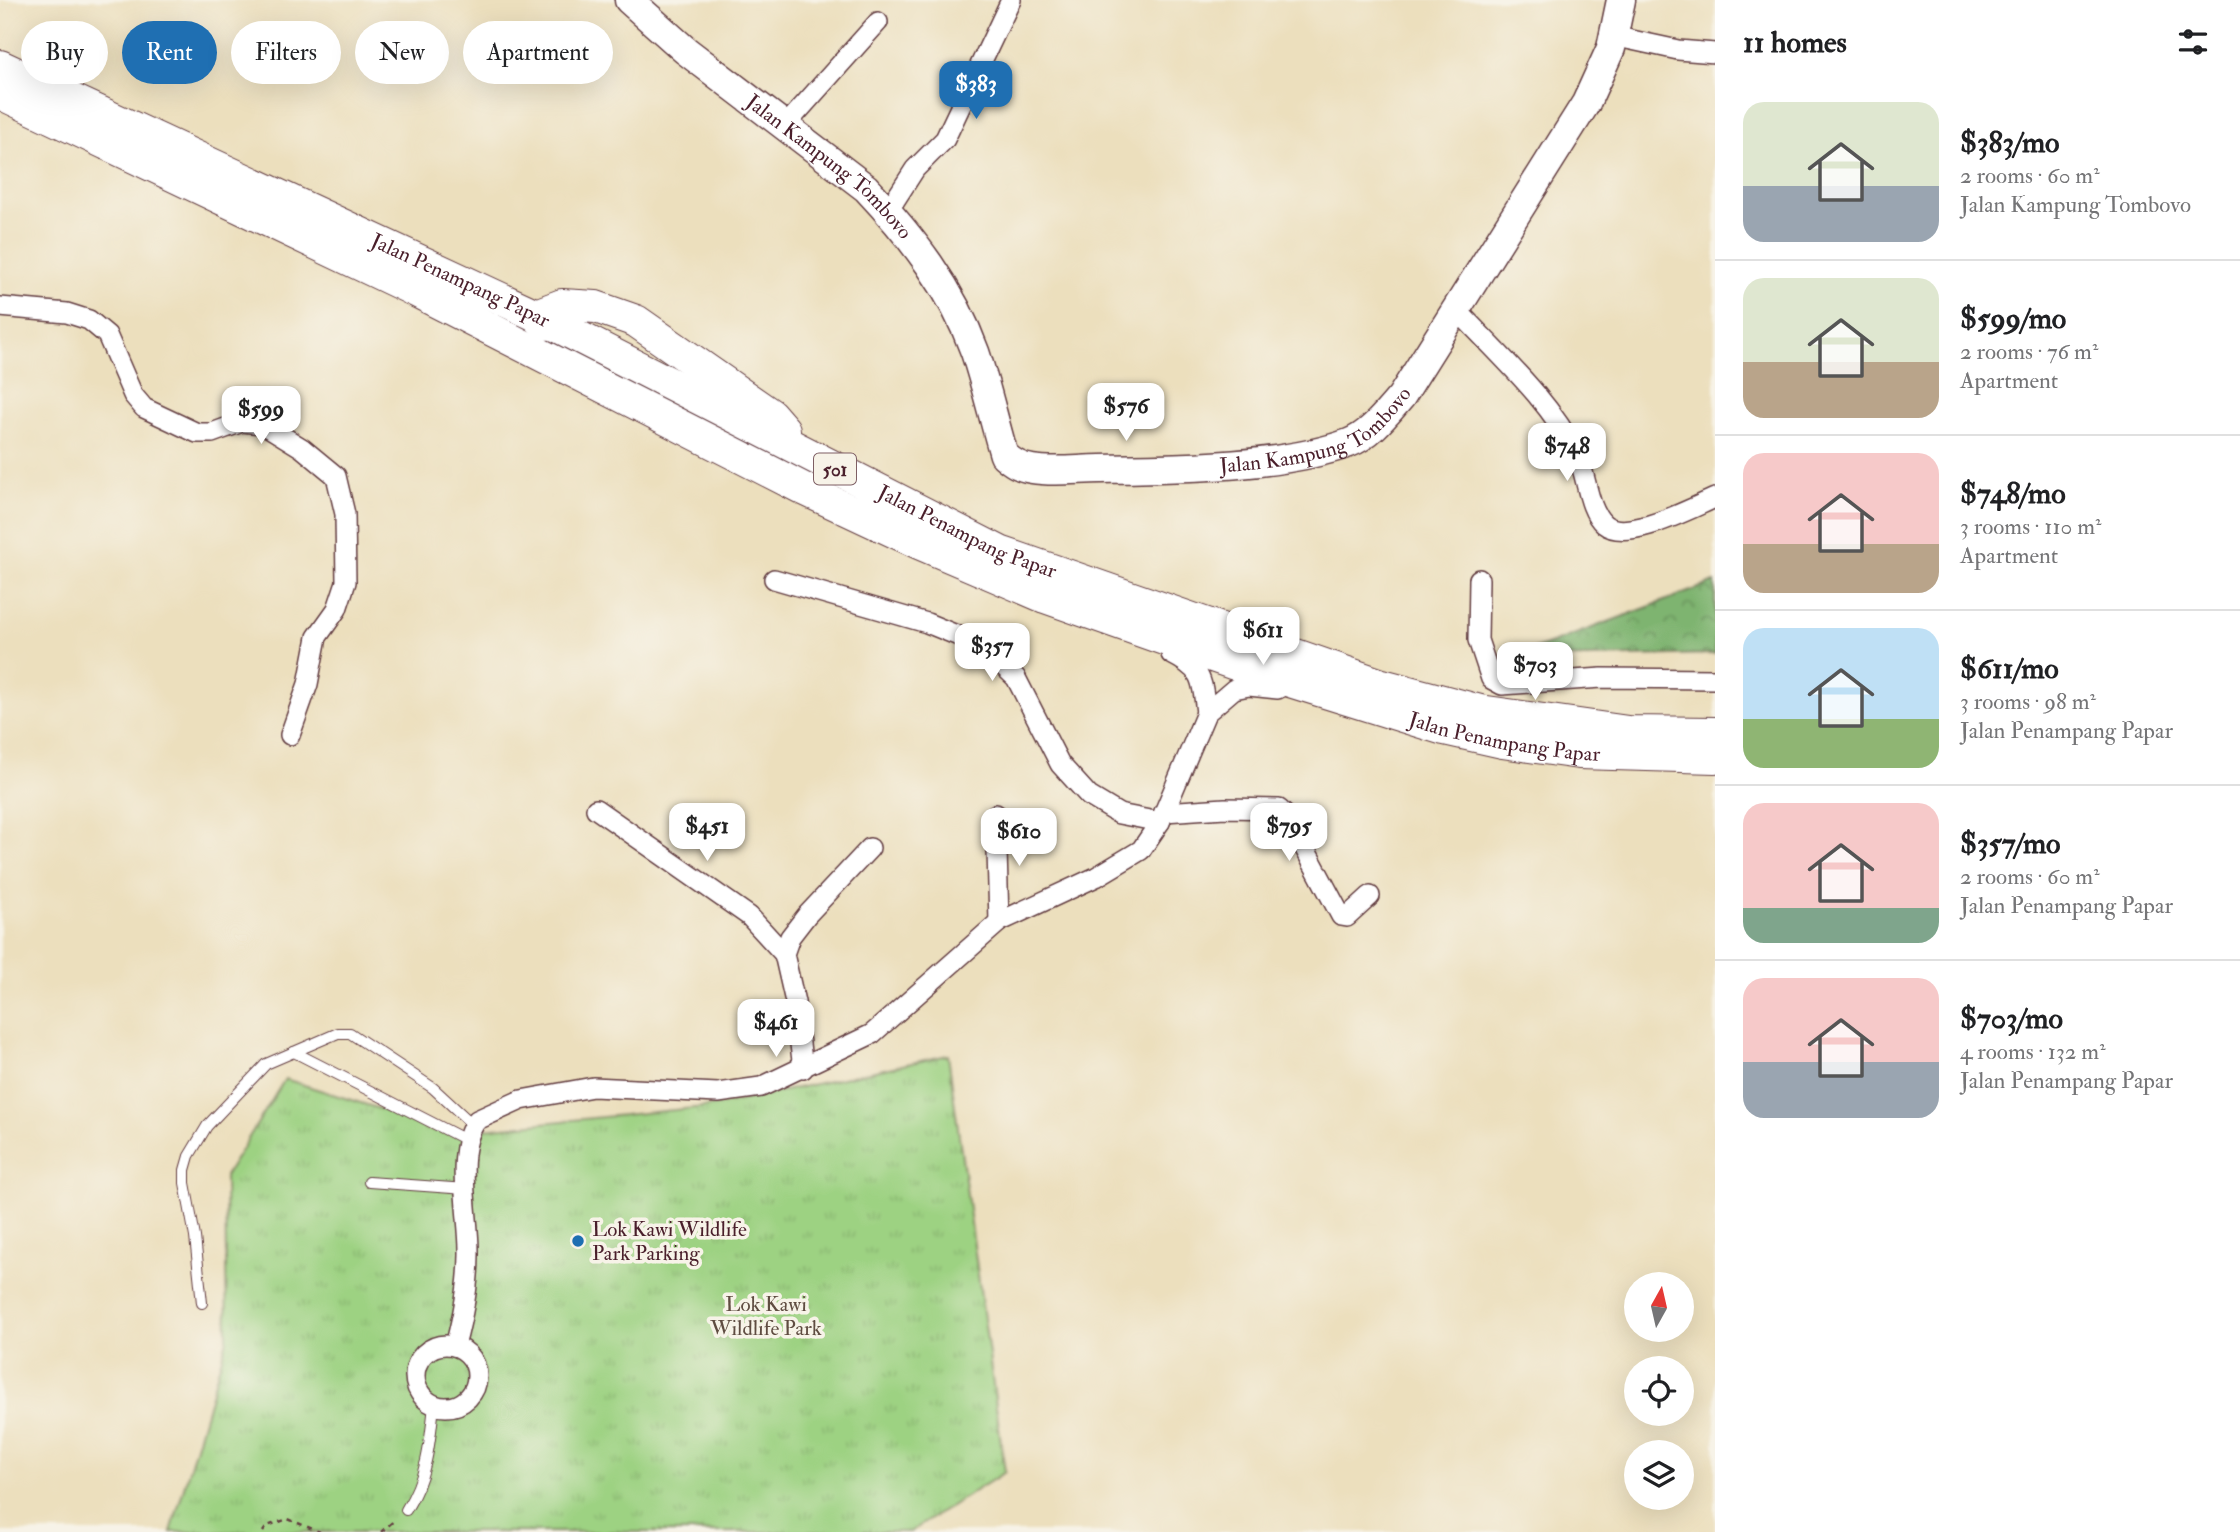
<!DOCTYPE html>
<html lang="en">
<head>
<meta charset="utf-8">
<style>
  body { margin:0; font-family:"IM FELL Double Pica",serif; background:#f6f6f6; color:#202124; height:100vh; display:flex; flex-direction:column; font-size:26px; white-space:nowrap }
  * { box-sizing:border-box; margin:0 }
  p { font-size:23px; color:#757577 }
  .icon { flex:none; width:38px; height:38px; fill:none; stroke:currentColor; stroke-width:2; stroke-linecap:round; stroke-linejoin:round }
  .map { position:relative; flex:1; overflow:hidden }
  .side { display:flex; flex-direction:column; background:#fff; width:525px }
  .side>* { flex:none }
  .banner { position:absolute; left:21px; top:21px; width:665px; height:63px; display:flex; gap:14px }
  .needle { width:46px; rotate:8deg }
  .controls { position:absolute; left:1624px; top:1272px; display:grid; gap:14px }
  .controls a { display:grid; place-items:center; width:70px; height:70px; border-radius:50%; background:#fff; box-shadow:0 7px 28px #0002; font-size:35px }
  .price { position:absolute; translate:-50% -60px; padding:0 16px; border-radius:14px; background:#fff; color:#222; font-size:23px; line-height:46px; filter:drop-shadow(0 2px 4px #0008) }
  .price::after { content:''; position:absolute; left:50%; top:42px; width:21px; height:16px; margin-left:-10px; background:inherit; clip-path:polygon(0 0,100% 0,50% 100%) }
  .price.current { background:#1f6fb2; color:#fff }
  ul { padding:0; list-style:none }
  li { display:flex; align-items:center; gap:21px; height:175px; padding:0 28px }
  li+li { border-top:2px solid #e0e0e0 }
  li span { display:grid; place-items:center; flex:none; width:196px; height:140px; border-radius:21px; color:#555 }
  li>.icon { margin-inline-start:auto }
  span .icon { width:84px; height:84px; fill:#fffc; stroke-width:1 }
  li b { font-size:30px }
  h2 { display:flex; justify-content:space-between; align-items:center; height:84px; padding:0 28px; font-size:30px }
  .chip { padding:0 24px; border-radius:32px; background:#fff; box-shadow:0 7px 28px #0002; font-size:24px; line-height:63px }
  .chip.current { background:#1f6fb2; color:#fff }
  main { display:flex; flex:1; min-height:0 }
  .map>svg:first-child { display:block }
</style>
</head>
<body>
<main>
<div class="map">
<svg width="1715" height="1532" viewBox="0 0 1715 1532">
  <defs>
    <pattern id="forest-crowns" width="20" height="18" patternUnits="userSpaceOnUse" patternTransform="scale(1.75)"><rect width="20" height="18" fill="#7eb470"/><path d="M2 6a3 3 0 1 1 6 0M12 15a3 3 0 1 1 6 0" fill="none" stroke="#69925c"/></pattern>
    <pattern id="park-tufts" width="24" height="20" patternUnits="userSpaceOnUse" patternTransform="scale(1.75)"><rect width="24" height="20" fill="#9dd282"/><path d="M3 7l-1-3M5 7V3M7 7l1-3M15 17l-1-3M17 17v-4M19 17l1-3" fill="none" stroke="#89b470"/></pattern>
  </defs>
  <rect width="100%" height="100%" fill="#f7f3e8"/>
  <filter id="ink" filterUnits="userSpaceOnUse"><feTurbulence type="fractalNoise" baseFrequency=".0143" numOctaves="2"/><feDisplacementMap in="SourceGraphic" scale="14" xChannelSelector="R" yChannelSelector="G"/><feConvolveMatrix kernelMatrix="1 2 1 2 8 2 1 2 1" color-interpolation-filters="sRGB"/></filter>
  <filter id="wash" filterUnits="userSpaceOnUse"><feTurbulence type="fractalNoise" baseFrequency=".00686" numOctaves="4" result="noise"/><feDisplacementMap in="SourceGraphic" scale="28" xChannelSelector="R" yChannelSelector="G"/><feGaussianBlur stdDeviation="1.57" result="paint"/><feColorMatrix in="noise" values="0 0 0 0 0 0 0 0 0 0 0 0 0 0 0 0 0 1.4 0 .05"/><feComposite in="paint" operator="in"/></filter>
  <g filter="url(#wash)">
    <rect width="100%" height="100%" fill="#ecdfbd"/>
    <polygon fill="url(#forest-crowns)" stroke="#646a4e" stroke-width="2" points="1715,582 1715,654 1509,659"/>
    <polygon fill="url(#park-tufts)" stroke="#747856" stroke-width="2" points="948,1055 1005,1472 910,1532 171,1532 227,1340 225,1176 285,1079 452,1132 715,1106"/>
  </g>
  <g filter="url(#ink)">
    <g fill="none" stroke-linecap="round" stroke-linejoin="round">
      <defs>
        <g id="lane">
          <polyline points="294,1052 468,1141"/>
          <polyline points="369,1182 466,1189"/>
          <polyline points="202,1303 195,1237 185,1183 185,1170 189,1156 207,1126 266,1064 338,1033 350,1033 433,1088 473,1125"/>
          <path d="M406,1510C427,1477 430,1443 434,1405"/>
        </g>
        <g id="street">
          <polyline points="1613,36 1678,50 1715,53"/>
          <polyline points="785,126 878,22"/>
          <polyline points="888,211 915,169 945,139 1011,0"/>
          <polyline points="0,307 67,313 89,320 107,335 133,395 144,408 197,433 212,433 242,422 263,424 302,448 336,476 345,514 346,582 337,609 317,637 308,684 290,735"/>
          <path d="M1458,311C1499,355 1550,400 1577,455C1587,474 1587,509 1604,524C1627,543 1691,508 1715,498"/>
          <polyline points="774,579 927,623 971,641 998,661 1016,678 1060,764 1089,796 1119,814 1160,822"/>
          <polyline points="1479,579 1478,640 1491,679 1502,685 1602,678 1715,679"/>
          <path d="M1171,654C1203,670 1202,679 1206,713"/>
          <polyline points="596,809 749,916 784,954"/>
          <polyline points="1164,812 1225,808 1279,809 1289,819 1341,916 1347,917 1370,896"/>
          <polyline points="996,814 999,922"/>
          <polyline points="803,1069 795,1002 784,954 790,937 807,915 870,848"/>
          <circle cx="446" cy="1376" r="31"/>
          <path d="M455,1346C463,1316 469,1285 469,1254C470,1216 453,1151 477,1120L521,1100L593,1087L718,1093L761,1087L872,1034L999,922L1096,877L1141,850L1160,822L1206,713L1234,689L1249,686L1278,689"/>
        </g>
        <g id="secondary">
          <path id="s1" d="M629,0L685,50L866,188C912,237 952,288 975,352C986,385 994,421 1004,455C1013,463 1020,467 1032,469C1054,473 1079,469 1101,469C1175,468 1280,468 1349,443C1370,435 1386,414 1401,397L1586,103L1611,48L1621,0"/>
        </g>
        <g id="primary">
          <path id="s2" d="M0,66L536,315L1000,552L1382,685L1480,711L1628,732L1715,733"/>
          <path id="s3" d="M0,93L416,291L804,489L919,543L1045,597L1232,663L1444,729L1502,742L1579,753L1715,757"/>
          <polyline points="545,324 536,315 562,305 596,307 636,321 771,415 784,430"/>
        </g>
      </defs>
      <use href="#lane" stroke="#623c41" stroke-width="12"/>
      <use href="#street" stroke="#623c41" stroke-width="22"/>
      <use href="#secondary" stroke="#623c41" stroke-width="31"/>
      <use href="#primary" stroke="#623c41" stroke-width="34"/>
      <g stroke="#623c41" stroke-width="2.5" stroke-dasharray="5 5" stroke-linecap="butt">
        <polyline points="263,1532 267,1526 288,1519 320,1532"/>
        <polyline points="381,1532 396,1519"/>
      </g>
      <use href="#lane" stroke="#fff" stroke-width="10"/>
      <use href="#street" stroke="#fff" stroke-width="19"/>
      <use href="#secondary" stroke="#fff" stroke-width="28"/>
      <use href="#primary" stroke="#fff" stroke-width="32"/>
    </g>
  </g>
  <circle fill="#1f6fb2" stroke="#f7f3e8" stroke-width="2.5" cx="578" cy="1241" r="7"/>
  <g text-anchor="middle" stroke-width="7" stroke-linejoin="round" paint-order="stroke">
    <rect fill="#f7f3e8" stroke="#7e5f64" stroke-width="2" x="814" y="453.5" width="42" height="31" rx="5"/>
    <g font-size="19" font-weight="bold" fill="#4a1f2b">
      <text x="835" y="476">501</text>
    </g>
    <g font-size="21" fill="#4a1f2b" stroke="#f7f3e8">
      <text dy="7" stroke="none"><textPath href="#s1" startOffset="261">Jalan Kampung Tombovo</textPath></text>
      <text dy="7" stroke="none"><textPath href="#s2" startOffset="508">Jalan Penampang Papar</textPath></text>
      <text dy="7" stroke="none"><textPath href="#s1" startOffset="933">Jalan Kampung Tombovo</textPath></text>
      <text dy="7" stroke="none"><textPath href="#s2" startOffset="1074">Jalan Penampang Papar</textPath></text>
      <text dy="7" stroke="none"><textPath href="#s3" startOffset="1642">Jalan Penampang Papar</textPath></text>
    </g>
    <g font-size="21" fill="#4a1f2b" stroke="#f7f3e8" text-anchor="start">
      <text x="592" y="1236">Lok Kawi Wildlife<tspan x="592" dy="24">Park Parking</tspan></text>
    </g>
    <g font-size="21" fill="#5f4c41" stroke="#f7f3e8">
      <text x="766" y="1311">Lok Kawi<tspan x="766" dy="24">Wildlife Park</tspan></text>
    </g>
  </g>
</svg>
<div class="controls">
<a><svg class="needle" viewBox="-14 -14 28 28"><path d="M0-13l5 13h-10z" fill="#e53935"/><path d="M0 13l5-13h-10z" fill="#757577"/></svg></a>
<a><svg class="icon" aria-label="locate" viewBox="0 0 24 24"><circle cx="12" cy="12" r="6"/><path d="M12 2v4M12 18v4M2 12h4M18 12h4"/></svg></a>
<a><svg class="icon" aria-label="layers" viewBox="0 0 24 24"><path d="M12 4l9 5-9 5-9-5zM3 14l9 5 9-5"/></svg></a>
</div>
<b class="price current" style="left:976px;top:121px">$383</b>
<b class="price" style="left:1126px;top:443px">$576</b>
<b class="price" style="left:261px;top:446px">$599</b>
<b class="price" style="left:1567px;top:483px">$748</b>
<b class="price" style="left:1263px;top:667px">$611</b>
<b class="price" style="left:992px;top:683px">$357</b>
<b class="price" style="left:1535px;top:702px">$703</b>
<b class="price" style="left:707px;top:863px">$451</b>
<b class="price" style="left:1289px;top:863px">$795</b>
<b class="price" style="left:1019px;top:868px">$610</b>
<b class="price" style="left:776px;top:1059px">$461</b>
<div class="banner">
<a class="chip">Buy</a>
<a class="chip current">Rent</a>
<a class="chip">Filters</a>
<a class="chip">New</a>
<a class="chip">Apartment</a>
</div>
</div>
<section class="side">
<h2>11 homes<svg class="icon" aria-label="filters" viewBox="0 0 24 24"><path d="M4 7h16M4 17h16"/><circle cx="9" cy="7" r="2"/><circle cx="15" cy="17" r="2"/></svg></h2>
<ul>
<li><span style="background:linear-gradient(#dfe7d0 60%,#9aa5b1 0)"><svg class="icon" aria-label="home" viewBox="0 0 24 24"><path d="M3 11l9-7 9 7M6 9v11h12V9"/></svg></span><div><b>$383/mo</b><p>2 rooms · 60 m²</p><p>Jalan Kampung Tombovo</p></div></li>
<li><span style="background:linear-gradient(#dfe7d0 60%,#b9a48a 0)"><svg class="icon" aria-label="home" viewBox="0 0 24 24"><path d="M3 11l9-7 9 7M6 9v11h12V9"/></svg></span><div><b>$599/mo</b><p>2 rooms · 76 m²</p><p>Apartment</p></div></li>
<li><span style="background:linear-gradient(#f6c9c9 65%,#b9a48a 0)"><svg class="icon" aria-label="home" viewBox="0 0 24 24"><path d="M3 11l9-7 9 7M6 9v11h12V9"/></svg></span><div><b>$748/mo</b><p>3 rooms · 110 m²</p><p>Apartment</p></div></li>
<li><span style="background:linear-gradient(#bfe0f5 65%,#8fb573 0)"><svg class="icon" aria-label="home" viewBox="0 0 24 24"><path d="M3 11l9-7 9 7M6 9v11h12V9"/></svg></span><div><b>$611/mo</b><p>3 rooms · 98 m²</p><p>Jalan Penampang Papar</p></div></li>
<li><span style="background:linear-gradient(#f6c9c9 75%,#7fa58c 0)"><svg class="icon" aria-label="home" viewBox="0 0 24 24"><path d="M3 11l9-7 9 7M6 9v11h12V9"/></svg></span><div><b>$357/mo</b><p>2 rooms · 60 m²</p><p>Jalan Penampang Papar</p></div></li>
<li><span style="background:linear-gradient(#f6c9c9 60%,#9aa5b1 0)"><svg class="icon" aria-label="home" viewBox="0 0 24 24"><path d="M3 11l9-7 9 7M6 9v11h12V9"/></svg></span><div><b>$703/mo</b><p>4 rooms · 132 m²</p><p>Jalan Penampang Papar</p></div></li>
</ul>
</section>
</main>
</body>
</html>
